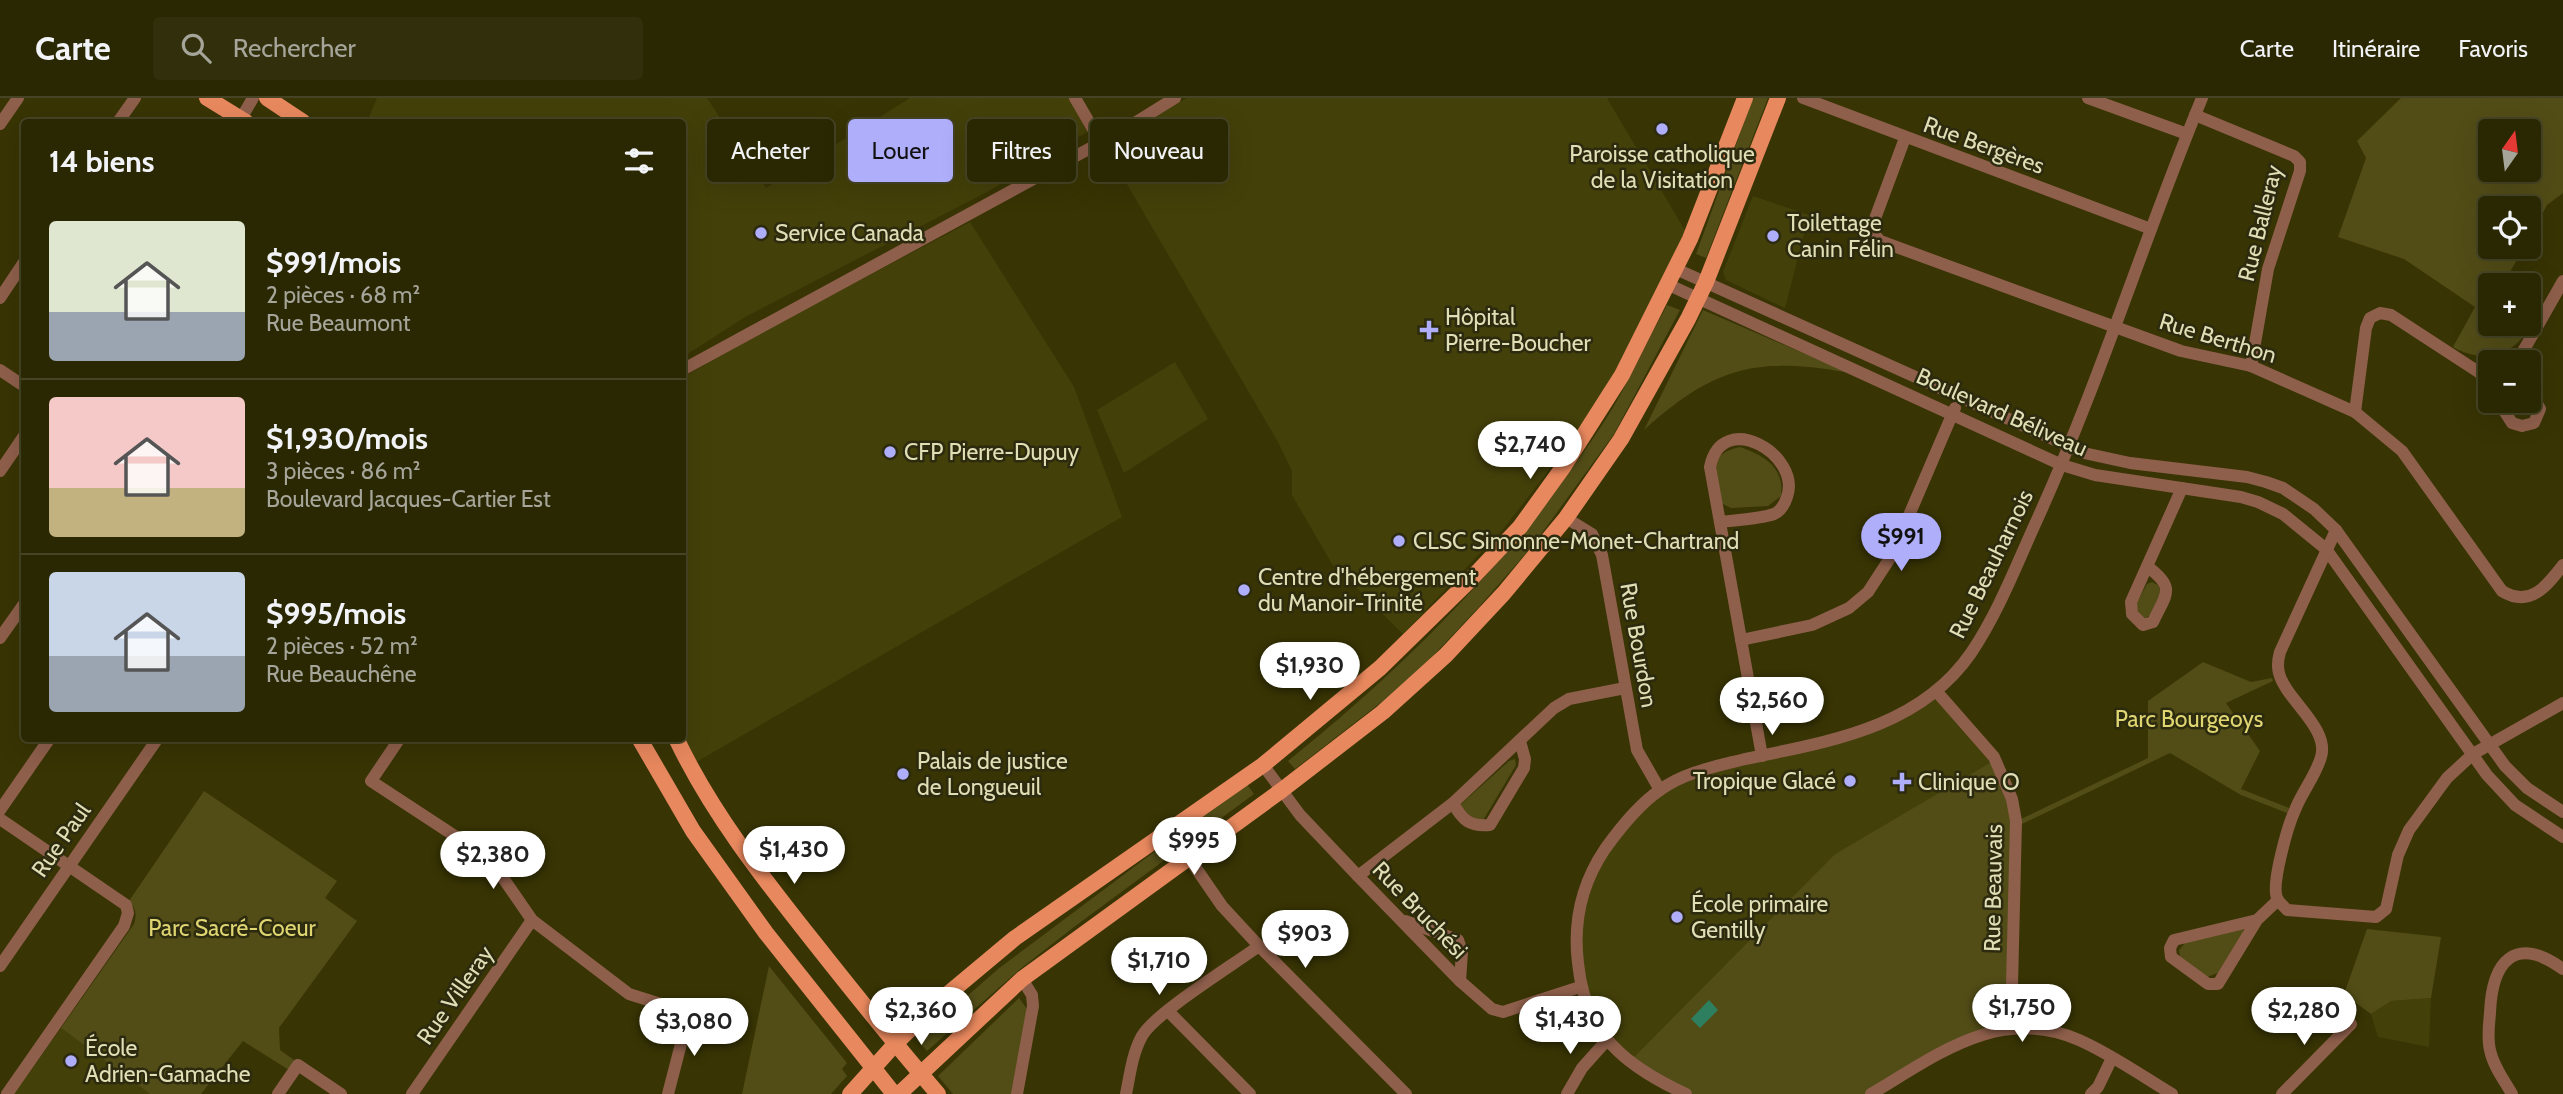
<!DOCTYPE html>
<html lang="fr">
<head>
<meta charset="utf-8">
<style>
  body { margin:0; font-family:Cabin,sans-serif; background:#322f0d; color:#f1f3f6; height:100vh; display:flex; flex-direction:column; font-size:26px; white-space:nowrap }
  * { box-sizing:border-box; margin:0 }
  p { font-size:23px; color:#a5a59a }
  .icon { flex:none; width:38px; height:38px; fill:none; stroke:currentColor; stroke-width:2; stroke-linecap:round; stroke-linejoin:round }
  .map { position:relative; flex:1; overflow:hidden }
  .side { position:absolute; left:21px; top:21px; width:665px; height:623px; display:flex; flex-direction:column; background:#2a2703; border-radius:7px; box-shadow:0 7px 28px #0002,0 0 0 2px #464425 }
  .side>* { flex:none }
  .guide { position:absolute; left:707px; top:21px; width:665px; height:63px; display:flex; gap:14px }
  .needle { width:46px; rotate:14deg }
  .tools { position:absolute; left:2478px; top:21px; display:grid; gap:14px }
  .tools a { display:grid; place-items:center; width:63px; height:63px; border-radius:7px; background:#2a2703; box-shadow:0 7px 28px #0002,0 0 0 2px #464425; font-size:35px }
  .price { position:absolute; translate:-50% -60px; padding:0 16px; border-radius:24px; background:#fff; color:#222; font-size:23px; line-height:46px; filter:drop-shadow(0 2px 4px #0008) }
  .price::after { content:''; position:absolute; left:50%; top:42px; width:21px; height:16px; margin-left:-10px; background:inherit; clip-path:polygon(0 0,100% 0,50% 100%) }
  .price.current { background:#afaefa; color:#111 }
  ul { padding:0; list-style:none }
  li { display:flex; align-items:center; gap:21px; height:175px; padding:0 28px }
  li+li { border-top:2px solid #464425 }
  li span { display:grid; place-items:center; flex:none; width:196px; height:140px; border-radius:7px; color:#555 }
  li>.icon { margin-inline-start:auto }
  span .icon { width:84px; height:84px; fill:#fffc; stroke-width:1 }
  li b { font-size:30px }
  h2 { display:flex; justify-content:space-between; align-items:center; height:84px; padding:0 28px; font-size:30px }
  .tag { padding:0 24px; border-radius:7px; background:#2a2703; box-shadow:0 7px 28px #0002,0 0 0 2px #464425; font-size:24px; line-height:63px }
  .tag.current { background:#afaefa; color:#111 }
  header { display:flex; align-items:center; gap:42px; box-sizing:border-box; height:98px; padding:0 35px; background:#2a2703; border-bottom:2px solid #464425 }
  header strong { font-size:33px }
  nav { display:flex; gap:38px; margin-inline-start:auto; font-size:24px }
  .search { width:490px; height:63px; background:#322f0d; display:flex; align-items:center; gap:18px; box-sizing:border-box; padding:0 24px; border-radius:7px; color:#a5a59a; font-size:26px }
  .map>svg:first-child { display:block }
</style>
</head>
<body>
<header>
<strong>Carte</strong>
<div class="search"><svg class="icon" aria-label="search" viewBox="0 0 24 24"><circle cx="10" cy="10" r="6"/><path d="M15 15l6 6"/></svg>Rechercher</div>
<nav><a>Carte</a><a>Itinéraire</a><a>Favoris</a></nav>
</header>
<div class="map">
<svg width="2563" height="996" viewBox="0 0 2563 996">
  <rect width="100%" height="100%" fill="#383404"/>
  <g fill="#44400a">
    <polygon points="377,0 707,0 766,90 910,0 1072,0 1092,31 987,94 745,219 683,259 682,24 367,24"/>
    <polygon points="1187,0 1607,0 1690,141 1622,277 1505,429 1403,536 1332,466 1292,397 1292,373 1278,344 1104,47"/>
    <polygon points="1753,98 1809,117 1785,210 1726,182 1723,174"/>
    <polygon points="970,124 1074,289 1122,419 696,664 682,634 682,280 749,241"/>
    <polygon points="1175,264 1208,321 1124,375 1097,312"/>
    <polygon points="1936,598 1993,663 1835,756 1630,963 1609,941 1583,889 1582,805 1594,772 1638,714 1668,692 1719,671 1816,650"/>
    <polygon points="2431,900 2429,949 2378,939 2371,916 2391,903"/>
    <polygon points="61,930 150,996 14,996"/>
  </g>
  <g fill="#524d17" fill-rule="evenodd">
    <polygon points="1753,0 1768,0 1706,160 1696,156"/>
    <path d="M2401,0H2563V95L2547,107L2529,141V110H2490V149H2524L2503,187H2490V226L2531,227C2515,258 2482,266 2453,249L2475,209L2404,161L2338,139L2366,60L2357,43ZM2490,33H2529V72H2490Z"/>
    <path d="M1667,207L1680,212L1614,336L1534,446L1479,509L1430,561L1384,602L1295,671L1288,663C1409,566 1519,454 1604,324C1628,287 1646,245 1667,207Z"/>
    <path d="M1703,212L1849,275C1757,258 1714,269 1644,332Z"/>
    <path d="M1740,349C1763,357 1785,369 1781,398L1768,408L1731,410L1721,405C1715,379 1705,356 1740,349Z"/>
    <polygon points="2152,484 2158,487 2161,494 2151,517 2145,520 2141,520 2135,508 2147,486"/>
    <polygon points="2203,564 2251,584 2272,580 2273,583 2226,605 2260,653 2241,691 2289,710 2287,715 2241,697 2170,655 2022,726 2021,721 2148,660 2148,603"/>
    <polygon points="1515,661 1516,667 1482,724 1467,720 1459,708 1509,663"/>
    <polygon points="1993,663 2013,721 2009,927 1869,996 1693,996 1630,963 1835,756"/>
    <polygon points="1246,685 1254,696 1074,829 1019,872 927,953 917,942 998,871"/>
    <path d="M204,693L337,783L325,800L357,823L279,930L280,952L294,962L289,972L243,943L201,996H150L61,930L134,826C137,816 136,811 129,803Z"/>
    <polygon points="2242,830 2244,834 2218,875 2207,879 2180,859 2179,852 2185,845"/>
    <polygon points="2367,831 2441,839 2431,900 2391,903 2371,916 2344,896"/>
    <polygon points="769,868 847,965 842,971 847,978 831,996 742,996"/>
    <polygon points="1019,900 1027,911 1012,996 953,996 938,978"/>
  </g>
  <polygon fill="#2e7f5f" points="1709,902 1718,912 1700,930 1691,921"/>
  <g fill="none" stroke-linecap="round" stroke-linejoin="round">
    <g stroke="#8e5f4b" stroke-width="12">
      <polyline points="1075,0 1100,43"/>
      <polyline points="1803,0 2151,131"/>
      <polyline points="2088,0 2187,36"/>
      <polyline points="2195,17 2294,58 2300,64 2300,73 2268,171 2251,268"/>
      <polyline points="118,24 135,0"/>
      <polyline points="239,24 253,0"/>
      <polyline points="0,26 18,0"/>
      <path d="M1905,40L1873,126L1874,136L1880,143L2181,253L2251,268L2355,314L2402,353L2502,493C2530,510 2546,489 2563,467"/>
      <polyline points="1676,171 2084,355 2130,365 2247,379 2266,384 2283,390 2314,411 2336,432 2505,668 2527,690 2563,714"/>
      <polyline points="1669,187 2062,367 2095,377 2241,399 2258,404 2283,416 2326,451 2487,677 2515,707 2563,739"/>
      <polyline points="0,200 24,164"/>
      <polyline points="2517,264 2563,183"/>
      <polyline points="0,272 24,288"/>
      <polyline points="682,272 1120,34 1175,0"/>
      <polyline points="2480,275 2490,291"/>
      <polyline points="2498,303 2512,325 2522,328 2534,325 2540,311 2529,291"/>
      <polyline points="2355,314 2366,230 2370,220 2380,215 2391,217 2480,275 2490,275"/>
      <polyline points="0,373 24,338"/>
      <polyline points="1566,420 1592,436 1602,457 1637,652 1660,692"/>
      <path d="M1720,424C1735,422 1760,421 1774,416C1781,413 1785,405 1787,399C1802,357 1722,310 1710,369L1762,658"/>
      <path d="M2336,432L2280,554C2278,561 2277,568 2279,575C2285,601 2330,630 2321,659C2316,677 2302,694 2295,712C2288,727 2271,786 2277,800C2279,805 2284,808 2287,812L2376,819L2386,811L2398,757L2409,732L2447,680L2473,656L2563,605"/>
      <path d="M2147,468C2176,491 2167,494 2153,524L2143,527L2132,516L2131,504L2182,390"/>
      <polyline points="0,540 24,506"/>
      <polyline points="1741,542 1812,527 1849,510 1868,494 1892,457 1955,310"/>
      <polyline points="1937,594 1994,659 2012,701 2016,723 2011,929"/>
      <polyline points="400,640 371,683 490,761 532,822 629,896 689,915 668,996"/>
      <polyline points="1263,667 1300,717 1358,778 1460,883 1492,911 1503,914 1580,889"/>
      <path d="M1453,705C1462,722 1470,729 1490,727L1524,670L1525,661L1520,643"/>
      <polyline points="0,712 50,640"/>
      <polyline points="0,721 126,807 128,815 124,828 7,996"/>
      <polyline points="1189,760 1222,808 1259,848 1406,996"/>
      <polyline points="1358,778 1453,705 1554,610 1569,601 1625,590"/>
      <polyline points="2257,822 2174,842 2170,850 2171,859 2208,886 2218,886 2257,822 2277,803"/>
      <polyline points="1405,823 1458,842 1462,854 1460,883"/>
      <polyline points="0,868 158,640"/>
      <polyline points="1168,913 1250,996"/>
      <polyline points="278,996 298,967 341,996"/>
      <polyline points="412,996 532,822"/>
      <polyline points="1017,996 1033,908 1032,897 1022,881"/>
      <path d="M1126,996C1130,977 1132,956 1142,938C1155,915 1233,867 1259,848"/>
      <polyline points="1567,996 1582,970 1607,942"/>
      <path d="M1686,996C1625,968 1585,936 1578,865C1573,824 1582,785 1605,751C1620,730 1638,707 1660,692C1683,675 1713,669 1741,662C1824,644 1918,632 1971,555C1998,515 2016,468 2036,424C2099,286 2144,140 2202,0"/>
      <path d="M1871,996C1937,957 1999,907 2079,942C2111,956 2142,978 2172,996"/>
      <polyline points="2091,996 2098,989 2112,960"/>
      <polyline points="2282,996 2351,926"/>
      <path d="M2512,996C2504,982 2493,968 2490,952C2487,940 2489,927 2490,915C2492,864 2514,836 2563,871"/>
    </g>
    <g stroke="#e8885e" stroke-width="16">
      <polyline points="207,0 246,24"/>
      <polyline points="267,0 303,24"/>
      <polyline points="639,640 693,733 766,835 894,996"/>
      <path d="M676,640C711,714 763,780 813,843C854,895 895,946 938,996"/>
      <polyline points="850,996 895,946 936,906 1015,840 1263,667 1380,570 1470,482 1520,429 1564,368 1622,277 1690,141 1745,0"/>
      <polyline points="899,996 1022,881 1282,692 1383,614 1446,557 1504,495 1566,420 1621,341 1688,221 1706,184 1778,0"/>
    </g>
  </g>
  <g fill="#afaefa" stroke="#2c2a0f" stroke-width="2.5">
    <circle cx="1662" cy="31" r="7"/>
    <circle cx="761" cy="135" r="7"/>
    <circle cx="1773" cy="138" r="7"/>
    <path d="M1425.5 221.5h7v7h7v7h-7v7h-7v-7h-7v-7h7z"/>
    <circle cx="890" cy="354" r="7"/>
    <circle cx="1399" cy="443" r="7"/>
    <circle cx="1244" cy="492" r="7"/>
    <circle cx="903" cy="676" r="7"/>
    <circle cx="1850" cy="683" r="7"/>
    <path d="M1898.5 673.5h7v7h7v7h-7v7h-7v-7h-7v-7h7z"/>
    <circle cx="1677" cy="819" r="7"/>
    <circle cx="71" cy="963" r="7"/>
  </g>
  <g text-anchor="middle" stroke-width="5" stroke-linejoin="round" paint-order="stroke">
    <g font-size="23" fill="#e0deb5" stroke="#2c2a0f">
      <text transform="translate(1984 47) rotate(20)" y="8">Rue Bergères</text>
      <text transform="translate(2260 125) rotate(-76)" y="8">Rue Balleray</text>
      <text transform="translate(2218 240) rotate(17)" y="8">Rue Berthon</text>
      <text transform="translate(2002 314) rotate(24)" y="8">Boulevard Béliveau</text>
      <text transform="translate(1991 466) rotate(-64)" y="8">Rue Beauharnois</text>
      <text transform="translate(1639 547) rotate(80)" y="8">Rue Bourdon</text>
      <text transform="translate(61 742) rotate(-55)" y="8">Rue Paul</text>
      <text transform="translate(1993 790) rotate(-89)" y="8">Rue Beauvais</text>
      <text transform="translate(1420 812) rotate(46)" y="8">Rue Bruchési</text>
      <text transform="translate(455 897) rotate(-55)" y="8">Rue Villeray</text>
    </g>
    <g font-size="23" fill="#e0deb5" stroke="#2c2a0f" text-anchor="start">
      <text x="1662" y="64" text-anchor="middle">Paroisse catholique<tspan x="1662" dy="26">de la Visitation</tspan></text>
      <text x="1787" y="133">Toilettage<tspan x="1787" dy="26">Canin Félin</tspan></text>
      <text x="775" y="143">Service Canada</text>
      <text x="1445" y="227">Hôpital<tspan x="1445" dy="26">Pierre-Boucher</tspan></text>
      <text x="904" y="362">CFP Pierre-Dupuy</text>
      <text x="1413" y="451">CLSC Simonne-Monet-Chartrand</text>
      <text x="1258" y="487">Centre d'hébergement<tspan x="1258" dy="26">du Manoir-Trinité</tspan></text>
      <text x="917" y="671">Palais de justice<tspan x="917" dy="26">de Longueuil</tspan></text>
      <text x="1836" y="691" text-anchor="end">Tropique Glacé</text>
      <text x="1918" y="692">Clinique O</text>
      <text x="1691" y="814">École primaire<tspan x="1691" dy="26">Gentilly</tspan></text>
      <text x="85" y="958">École<tspan x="85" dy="26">Adrien-Gamache</tspan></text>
    </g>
    <g font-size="23" fill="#dfd671" stroke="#2c2a0f">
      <text x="2189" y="629">Parc Bourgeoys</text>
      <text x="232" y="838">Parc Sacré-Coeur</text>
    </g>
  </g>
</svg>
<div class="tools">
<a><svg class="needle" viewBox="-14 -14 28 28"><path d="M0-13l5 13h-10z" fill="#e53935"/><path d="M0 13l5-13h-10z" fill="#a5a59a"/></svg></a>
<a><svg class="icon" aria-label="locate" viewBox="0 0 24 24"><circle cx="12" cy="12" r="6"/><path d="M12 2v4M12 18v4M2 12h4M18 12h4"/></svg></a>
<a>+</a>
<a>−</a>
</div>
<b class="price" style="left:1530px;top:383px">$2,740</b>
<b class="price current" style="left:1901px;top:475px">$991</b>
<b class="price" style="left:1310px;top:604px">$1,930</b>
<b class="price" style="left:1772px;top:639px">$2,560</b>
<b class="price" style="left:1194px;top:779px">$995</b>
<b class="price" style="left:794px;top:788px">$1,430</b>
<b class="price" style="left:493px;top:793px">$2,380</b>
<b class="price" style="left:1305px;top:872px">$903</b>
<b class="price" style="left:1159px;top:899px">$1,710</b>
<b class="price" style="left:2022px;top:946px">$1,750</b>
<b class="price" style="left:921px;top:949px">$2,360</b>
<b class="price" style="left:2304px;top:949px">$2,280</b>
<b class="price" style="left:1570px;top:958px">$1,430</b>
<b class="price" style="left:694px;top:960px">$3,080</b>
<div class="guide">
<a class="tag">Acheter</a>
<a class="tag current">Louer</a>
<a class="tag">Filtres</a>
<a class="tag">Nouveau</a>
</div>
<section class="side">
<h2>14 biens<svg class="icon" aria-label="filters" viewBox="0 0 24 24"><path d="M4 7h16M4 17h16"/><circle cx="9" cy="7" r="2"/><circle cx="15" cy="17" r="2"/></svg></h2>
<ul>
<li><span style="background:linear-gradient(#dfe7d0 65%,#9aa5b1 0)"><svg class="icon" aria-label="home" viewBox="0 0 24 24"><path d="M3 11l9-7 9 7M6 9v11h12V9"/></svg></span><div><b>$991/mois</b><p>2 pièces · 68 m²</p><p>Rue Beaumont</p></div></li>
<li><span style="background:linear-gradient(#f6c9c9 65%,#c2b280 0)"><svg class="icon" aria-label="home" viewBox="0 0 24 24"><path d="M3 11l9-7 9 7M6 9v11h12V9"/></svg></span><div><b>$1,930/mois</b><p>3 pièces · 86 m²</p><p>Boulevard Jacques-Cartier Est</p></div></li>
<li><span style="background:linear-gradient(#c9d6e8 60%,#9aa5b1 0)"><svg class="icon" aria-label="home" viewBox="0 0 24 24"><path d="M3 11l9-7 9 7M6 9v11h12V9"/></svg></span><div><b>$995/mois</b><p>2 pièces · 52 m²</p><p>Rue Beauchêne</p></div></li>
</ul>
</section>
</div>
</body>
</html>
